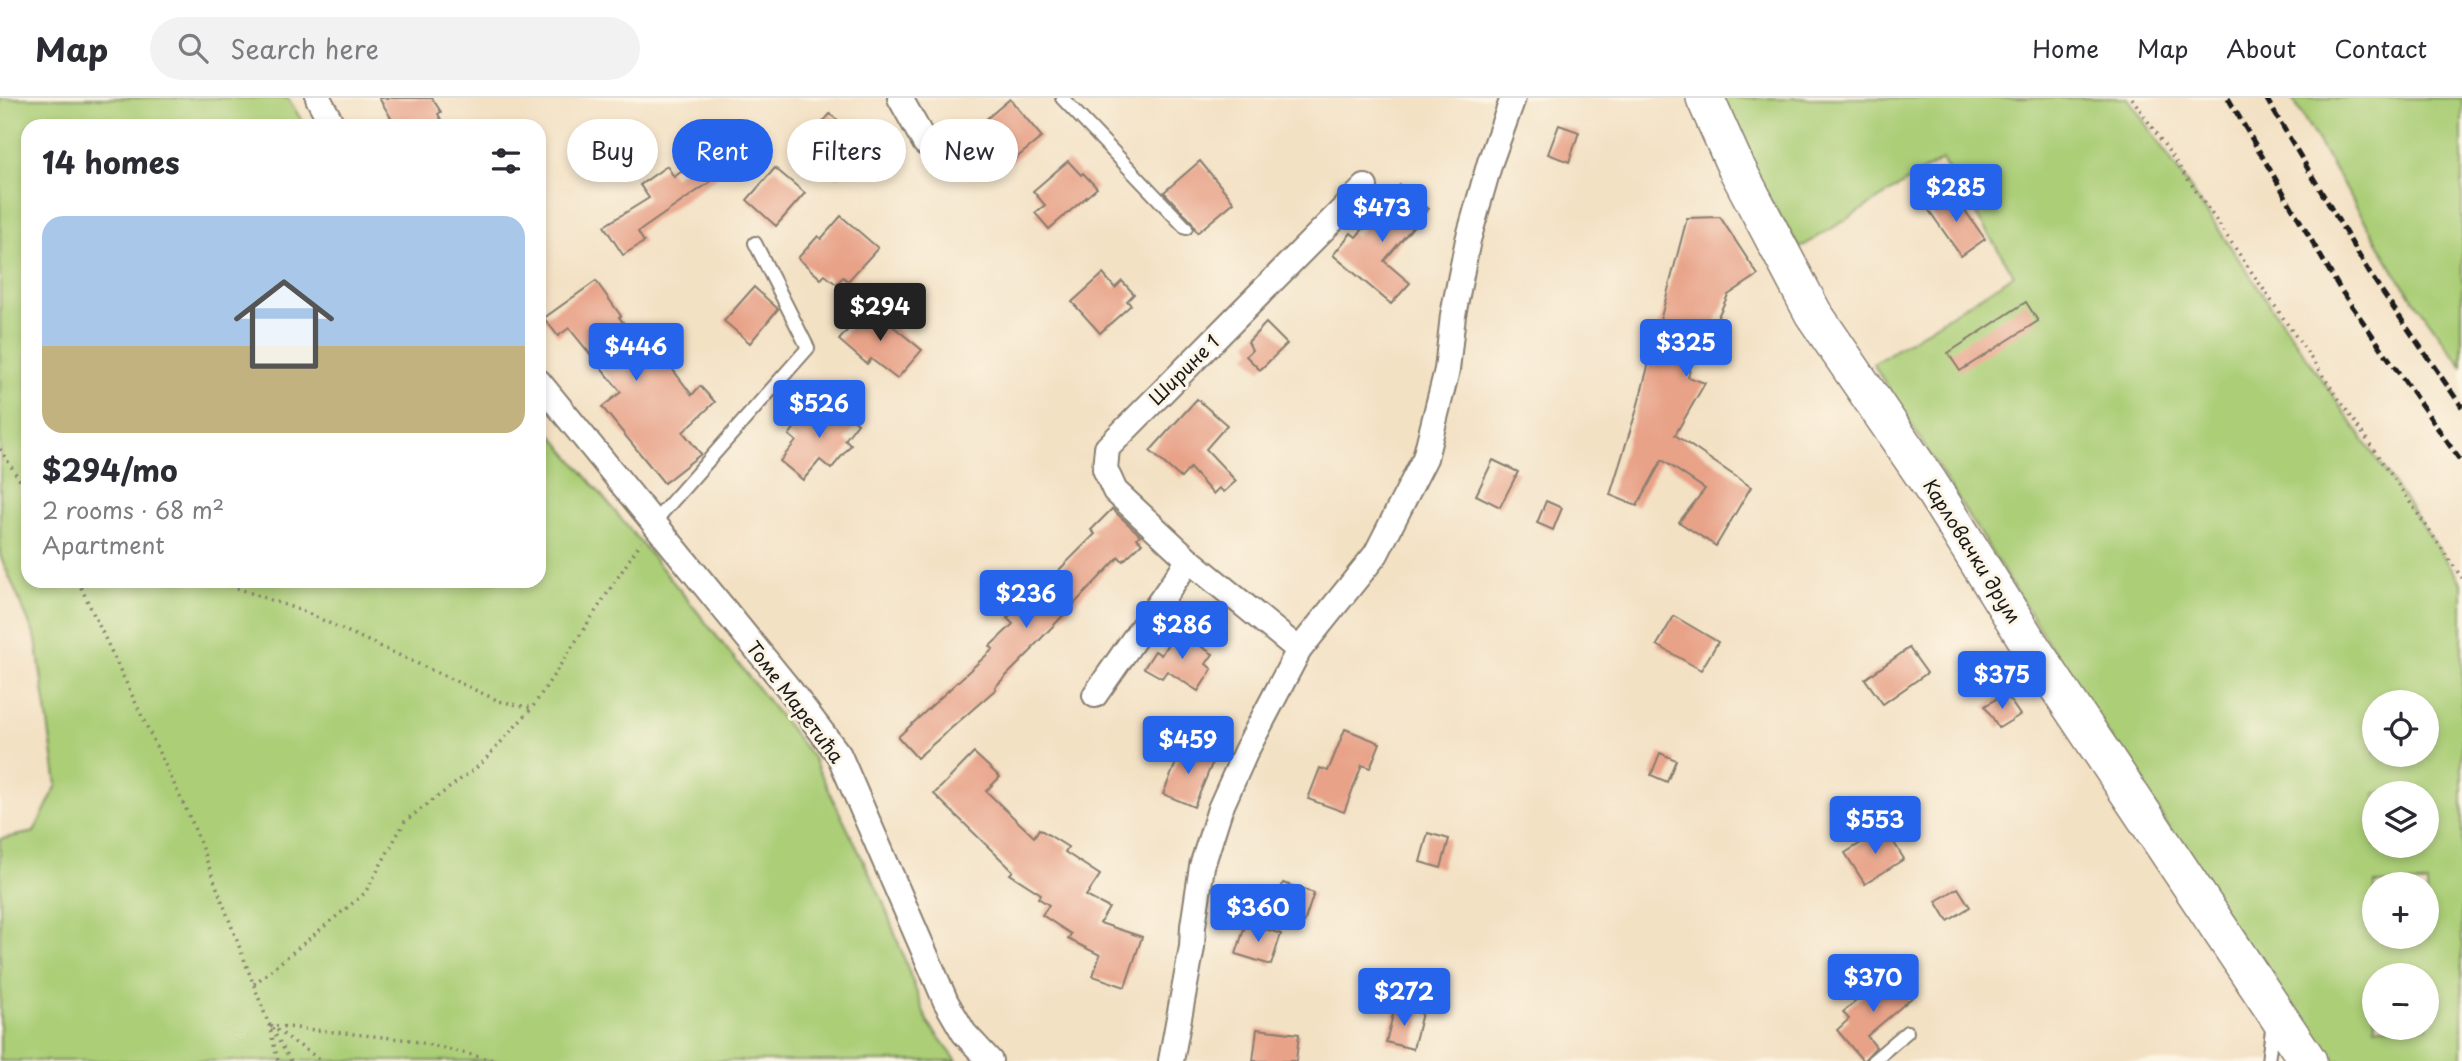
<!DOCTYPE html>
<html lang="en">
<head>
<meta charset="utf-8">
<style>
  body { margin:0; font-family:"Playpen Sans",sans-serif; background:#f2f2f3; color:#2b2b33; height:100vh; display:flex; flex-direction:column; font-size:26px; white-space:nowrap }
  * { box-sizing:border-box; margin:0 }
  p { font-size:23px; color:#7c7c81 }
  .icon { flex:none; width:38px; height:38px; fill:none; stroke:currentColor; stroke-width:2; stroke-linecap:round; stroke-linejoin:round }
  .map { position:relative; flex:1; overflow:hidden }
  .details { position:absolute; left:21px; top:21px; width:525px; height:469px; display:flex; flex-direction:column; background:#fff; border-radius:21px; box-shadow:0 4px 10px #0003 }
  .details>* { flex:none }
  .banner { position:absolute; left:567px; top:21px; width:665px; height:63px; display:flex; gap:14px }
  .tools { position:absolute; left:2362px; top:592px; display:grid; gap:14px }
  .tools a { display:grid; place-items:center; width:77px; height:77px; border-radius:50%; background:#fff; box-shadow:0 4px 10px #0003; font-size:35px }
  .price { position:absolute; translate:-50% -60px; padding:0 16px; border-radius:7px; background:#2563eb; color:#fff; font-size:23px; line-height:46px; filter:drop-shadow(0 2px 4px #0008) }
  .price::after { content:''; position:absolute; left:50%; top:42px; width:21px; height:16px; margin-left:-10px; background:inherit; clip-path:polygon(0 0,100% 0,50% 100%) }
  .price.active { background:#222; color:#fff }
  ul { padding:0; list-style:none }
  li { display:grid; align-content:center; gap:14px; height:371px; padding:0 21px }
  li span { display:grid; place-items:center; height:217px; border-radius:21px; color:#555 }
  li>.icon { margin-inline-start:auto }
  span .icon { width:126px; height:126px; fill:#fffc; stroke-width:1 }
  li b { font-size:30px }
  h2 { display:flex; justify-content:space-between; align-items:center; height:84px; padding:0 21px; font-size:30px }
  .tag { padding:0 24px; border-radius:32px; background:#fff; box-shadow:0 4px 10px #0003; font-size:24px; line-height:63px }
  .tag.active { background:#2563eb; color:#fff }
  header { display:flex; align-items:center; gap:42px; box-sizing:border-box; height:98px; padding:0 35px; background:#fff; border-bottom:2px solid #e1e1e2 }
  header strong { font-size:33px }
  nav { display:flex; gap:38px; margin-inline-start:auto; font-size:24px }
  .search { width:490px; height:63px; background:#f2f2f3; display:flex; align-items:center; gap:18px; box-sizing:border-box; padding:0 24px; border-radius:38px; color:#7c7c81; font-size:26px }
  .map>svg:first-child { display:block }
</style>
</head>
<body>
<header>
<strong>Map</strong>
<div class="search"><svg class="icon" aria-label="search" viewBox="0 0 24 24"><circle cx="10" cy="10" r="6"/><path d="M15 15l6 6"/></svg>Search here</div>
<nav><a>Home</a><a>Map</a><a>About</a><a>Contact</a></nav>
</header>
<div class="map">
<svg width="2462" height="963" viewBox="0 0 2462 963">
  <rect width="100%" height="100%" fill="#fcf5e5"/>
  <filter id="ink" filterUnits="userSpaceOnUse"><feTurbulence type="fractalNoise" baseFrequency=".0143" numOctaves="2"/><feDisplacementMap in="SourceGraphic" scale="14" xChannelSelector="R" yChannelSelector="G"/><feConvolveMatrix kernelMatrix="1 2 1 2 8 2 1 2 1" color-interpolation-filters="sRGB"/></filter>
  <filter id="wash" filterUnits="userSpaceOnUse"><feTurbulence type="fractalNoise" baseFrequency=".00686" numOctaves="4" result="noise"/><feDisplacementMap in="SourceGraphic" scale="28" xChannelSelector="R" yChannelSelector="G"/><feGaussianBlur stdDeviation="1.57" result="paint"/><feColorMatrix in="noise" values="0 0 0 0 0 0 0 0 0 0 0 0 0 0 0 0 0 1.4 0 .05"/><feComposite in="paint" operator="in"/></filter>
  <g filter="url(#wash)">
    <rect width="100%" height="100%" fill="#f3e1c4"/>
    <g fill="#abce77" stroke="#64754a" stroke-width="2" fill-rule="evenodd">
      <polygon points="0,0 288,0 305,28 28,28 28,483 539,483 539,321 692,507 813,660 882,801 928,925 957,963 0,963 0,741 34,734 57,687 36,541 0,457"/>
      <path d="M1719,0H2128L2462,485V963H2321L2044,538L1873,266L2014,177L1942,62L1800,150L1767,98ZM2375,604H2427V656H2375ZM2375,695H2427V747H2375ZM2375,786H2427V838H2375ZM2375,877H2427V929H2375Z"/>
      <polygon points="2292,0 2462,0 2462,268 2401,184"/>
    </g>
    <g id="blocks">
      <g fill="#e8a288">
        <polygon points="379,0 432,0 441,14 438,16 445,28 396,28"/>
        <polygon points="1010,1 1042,39 1004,70 976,37 988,28 984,23"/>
        <polygon points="830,16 867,48 838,80 802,48"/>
        <polygon points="1559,27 1579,34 1569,64 1548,56"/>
        <polygon points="704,57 720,77 638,134 644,144 623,157 604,128 649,100 640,87 667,68 674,79"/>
        <polygon points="1068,63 1081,77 1083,75 1097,90 1049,131 1035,115 1045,107 1033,93"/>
        <polygon points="1200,63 1234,104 1197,135 1192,124 1164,94"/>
        <polygon points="775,70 805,95 776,128 747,102"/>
        <polygon points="1400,87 1428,111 1384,163 1410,185 1391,206 1333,157 1351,135 1356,139"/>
        <polygon points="1952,94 1985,141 1961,158 1928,111"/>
        <polygon points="841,118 878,150 848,183 843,179 836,186 825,177 821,181 798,160 818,138 821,141"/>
        <polygon points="1720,119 1758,177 1728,197 1704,249 1696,246 1688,279 1705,285 1675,337 1751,389 1716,448 1679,424 1705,391 1662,362 1637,408 1610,397 1636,314 1687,120"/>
        <polygon points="1103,176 1115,190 1122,183 1134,196 1127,203 1131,207 1100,235 1072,204"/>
        <polygon points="596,183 621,218 619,219 656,266 664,260 692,297 700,288 715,304 683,334 701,356 664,385 602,309 621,294 569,230 558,238 544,220"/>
        <polygon points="754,189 778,211 750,245 724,223"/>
        <polygon points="2026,204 2038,223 1960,273 1948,255"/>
        <polygon points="868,208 922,252 897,281 871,261 867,266 839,242"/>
        <polygon points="1266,225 1287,246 1260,272 1246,258 1252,252 1248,244"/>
        <polygon points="829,301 858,325 845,342 851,347 831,371 820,362 803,382 780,363 796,343 789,337 808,313 815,319"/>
        <polygon points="1197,301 1227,327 1206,351 1236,383 1224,394 1219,390 1213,396 1190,370 1181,380 1150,353"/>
        <polygon points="1493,362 1518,374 1500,409 1476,397"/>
        <polygon points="1546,403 1562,410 1553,432 1537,425"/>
        <polygon points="1112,411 1140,437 1137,440 1142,445 1123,463 1119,459 1032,550 1033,551 995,589 996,591 917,660 898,639 993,551 990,548 1013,526 1007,520 1028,498 1030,500 1056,475 1095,436 1091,432"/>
        <polygon points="1674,518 1718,544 1701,572 1657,547"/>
        <polygon points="1176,533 1213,556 1206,566 1212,571 1198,593 1167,573 1162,580 1144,570 1155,553 1161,557"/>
        <polygon points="1909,550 1927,575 1883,606 1865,581"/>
        <polygon points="2005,595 2020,617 1999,630 1985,608"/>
        <polygon points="1345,631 1380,645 1370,670 1362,667 1344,714 1308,701 1320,670 1328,673"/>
        <polygon points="1183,648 1214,661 1194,709 1163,696"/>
        <polygon points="974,655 1000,679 986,693 1034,739 1039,731 1068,749 1065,754 1100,777 1086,798 1109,810 1100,825 1142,839 1125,889 1093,878 1100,857 1068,841 1071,836 1042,817 1049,807 1038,800 1041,796 1010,776 1013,773 934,696"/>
        <polygon points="1660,655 1676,662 1667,684 1651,677"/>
        <polygon points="1885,730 1904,761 1865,786 1845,755"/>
        <polygon points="1428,735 1449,741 1441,770 1420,764"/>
        <polygon points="1283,785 1314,795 1304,825 1273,814"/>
        <polygon points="1958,790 1970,809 1948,823 1936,803"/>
        <polygon points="1246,825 1281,836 1271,867 1236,856"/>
        <polygon points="1895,876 1914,898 1867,938 1876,949 1863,963 1837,932 1849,921 1843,914 1876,886 1880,890"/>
        <polygon points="1395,909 1422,915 1413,951 1386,944"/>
        <polygon points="1257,931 1299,936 1296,963 1253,963"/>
      </g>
    </g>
  </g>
  <g filter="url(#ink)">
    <use href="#blocks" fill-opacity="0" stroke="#887e70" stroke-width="2"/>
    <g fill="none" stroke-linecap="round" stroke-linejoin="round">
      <defs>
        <g id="service">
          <polyline points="1062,0 1186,130"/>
          <polyline points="654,424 808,250 755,145"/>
          <polyline points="1873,963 1907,934"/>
          <polyline points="2268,963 2273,924"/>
        </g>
        <g id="minor">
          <polyline points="318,0 333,28"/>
          <polyline points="900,0 925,45"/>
          <polyline points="539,284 790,592 839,657 946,904 964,935 990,963"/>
          <polyline points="1189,462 1115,393 1105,371 1107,350 1365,89"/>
          <polyline points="1095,597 1189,462 1299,552"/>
          <polyline points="1171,963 1192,849 1193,828 1202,768 1220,711 1246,653 1299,552 1376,456 1425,360 1447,272 1453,217 1468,142 1490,64 1513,0"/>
        </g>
        <polyline id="secondary" points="1705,0 1735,67 1813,215 1929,385 2030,547 2308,963"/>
      </defs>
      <use href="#service" stroke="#887e70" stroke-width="16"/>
      <use href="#minor" stroke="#887e70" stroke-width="28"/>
      <use href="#secondary" stroke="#887e70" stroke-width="40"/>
      <g stroke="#887e70" stroke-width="3.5" stroke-dasharray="2 5" stroke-linecap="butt">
        <polyline points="2132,0 2462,480"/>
        <polyline points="0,351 28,395"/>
        <polyline points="78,483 192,724 269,927 278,963"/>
        <polyline points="217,483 305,514 499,603 532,610"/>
        <polyline points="254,886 365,795 405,723 481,666 532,610 641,444"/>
        <polyline points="269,927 410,942 497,963"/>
        <polyline points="271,928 322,963"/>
        <polyline points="272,931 291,963"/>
      </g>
      <use href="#service" stroke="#fff" stroke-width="12"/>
      <use href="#minor" stroke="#fff" stroke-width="24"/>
      <use href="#secondary" stroke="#fff" stroke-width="37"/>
      <g stroke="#1c1c1c" stroke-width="5" stroke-dasharray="10 5" stroke-linecap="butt">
        <polyline points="2228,0 2340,191 2462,365"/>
        <polyline points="2266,0 2370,176 2462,309"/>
      </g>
    </g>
  </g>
  <g text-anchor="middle" stroke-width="6" stroke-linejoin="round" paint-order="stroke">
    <g font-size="19" fill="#1c1c1c" stroke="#fcf5e5">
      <text transform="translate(1184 272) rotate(-45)" y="7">Ширине 1</text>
      <text transform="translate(1972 453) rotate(58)" y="7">Карловачки друм</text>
      <text transform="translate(795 604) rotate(53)" y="7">Томе Маретића</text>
    </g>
  </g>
</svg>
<div class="tools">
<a><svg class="icon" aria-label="locate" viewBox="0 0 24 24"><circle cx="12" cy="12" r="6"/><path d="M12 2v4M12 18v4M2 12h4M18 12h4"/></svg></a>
<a><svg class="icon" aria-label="layers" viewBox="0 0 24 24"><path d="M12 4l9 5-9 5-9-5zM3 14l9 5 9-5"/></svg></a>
<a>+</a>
<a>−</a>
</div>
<b class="price" style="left:1956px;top:126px">$285</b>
<b class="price" style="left:1382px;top:146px">$473</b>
<b class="price active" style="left:880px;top:245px">$294</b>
<b class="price" style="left:1686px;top:281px">$325</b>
<b class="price" style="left:636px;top:285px">$446</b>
<b class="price" style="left:819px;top:342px">$526</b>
<b class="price" style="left:1026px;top:532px">$236</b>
<b class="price" style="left:1182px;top:563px">$286</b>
<b class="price" style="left:2002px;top:613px">$375</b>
<b class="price" style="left:1188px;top:678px">$459</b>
<b class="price" style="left:1875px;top:758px">$553</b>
<b class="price" style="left:1258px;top:846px">$360</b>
<b class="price" style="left:1873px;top:916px">$370</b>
<b class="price" style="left:1404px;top:930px">$272</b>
<div class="banner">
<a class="tag">Buy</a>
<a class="tag active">Rent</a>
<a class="tag">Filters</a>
<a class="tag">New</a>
</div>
<section class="details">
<h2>14 homes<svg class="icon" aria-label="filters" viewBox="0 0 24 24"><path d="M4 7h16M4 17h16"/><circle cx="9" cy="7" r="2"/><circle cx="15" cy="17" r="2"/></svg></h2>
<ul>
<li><span style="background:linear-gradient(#a9c7e8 60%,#c2b280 0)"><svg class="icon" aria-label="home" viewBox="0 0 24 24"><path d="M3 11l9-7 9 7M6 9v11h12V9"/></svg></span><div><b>$294/mo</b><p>2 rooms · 68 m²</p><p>Apartment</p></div></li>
</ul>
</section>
</div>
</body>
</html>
